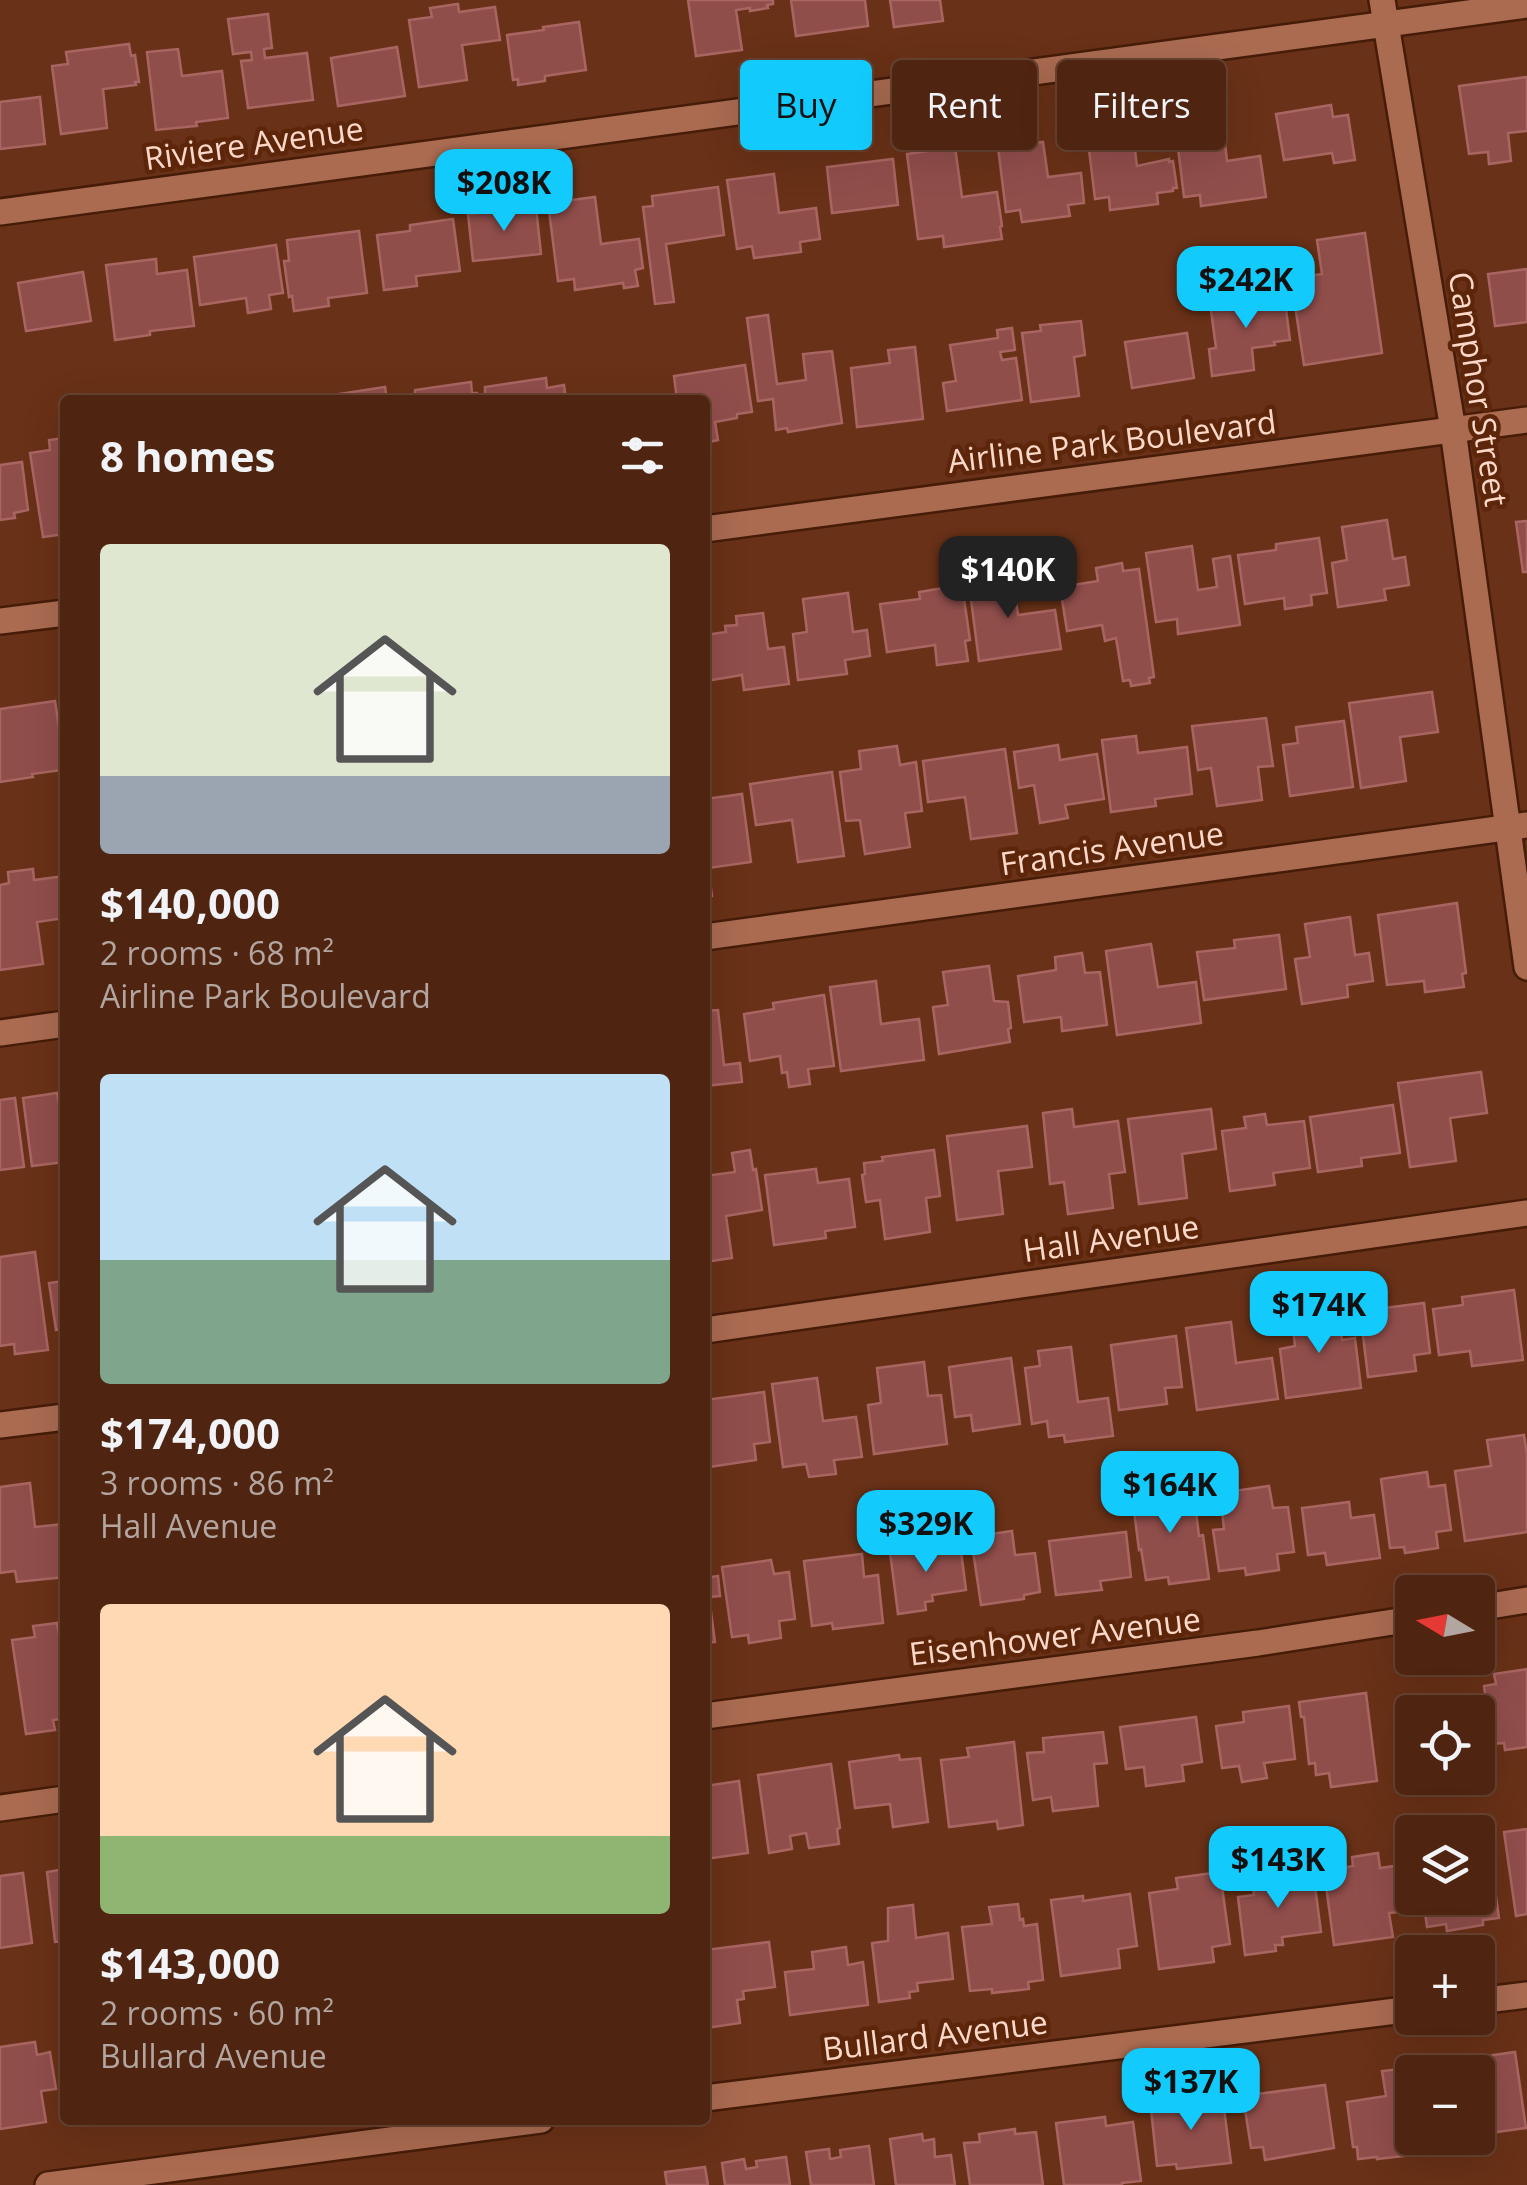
<!DOCTYPE html>
<html lang="en">
<head>
<meta charset="utf-8">
<style>
  body { margin:0; font-family:"Open Sans",sans-serif; background:#59311f; color:#f1f3f6; height:100vh; display:flex; flex-direction:column; font-size:38px; white-space:nowrap }
  * { box-sizing:border-box; margin:0 }
  p { font-size:32px; color:#b3a59f }
  .icon { flex:none; width:55px; height:55px; fill:none; stroke:currentColor; stroke-width:2; stroke-linecap:round; stroke-linejoin:round }
  .map { position:relative; flex:1; overflow:hidden }
  .drawer { position:absolute; left:60px; top:395px; width:650px; height:1730px; display:flex; flex-direction:column; background:#4f2511; border-radius:10px; box-shadow:0 10px 40px #0002,0 0 0 2px #664231 }
  .drawer>* { flex:none }
  .hud { position:absolute; left:740px; top:60px; width:635px; height:90px; display:flex; gap:20px }
  .needle { width:65px; rotate:280deg }
  .controls { position:absolute; left:1395px; top:1575px; display:grid; gap:20px }
  .controls a { display:grid; place-items:center; width:100px; height:100px; border-radius:10px; background:#4f2511; box-shadow:0 10px 40px #0002,0 0 0 2px #664231; font-size:50px }
  .price { position:absolute; translate:-50% -85px; padding:0 22px; border-radius:20px; background:#12cafb; color:#111; font-size:32px; line-height:65px; filter:drop-shadow(0 2px 5px #0008) }
  .price::after { content:''; position:absolute; left:50%; top:60px; width:30px; height:22px; margin-left:-15px; background:inherit; clip-path:polygon(0 0,100% 0,50% 100%) }
  .price.active { background:#222; color:#fff }
  ul { padding:0; list-style:none }
  li { display:grid; align-content:center; gap:20px; height:530px; padding:0 40px }
  li span { display:grid; place-items:center; height:310px; border-radius:10px; color:#555 }
  li>.icon { margin-inline-start:auto }
  span .icon { width:180px; height:180px; fill:#fffc; stroke-width:1 }
  li b { font-size:42px }
  h2 { display:flex; justify-content:space-between; align-items:center; height:120px; padding:0 40px; font-size:42px }
  .pill { padding:0 35px; border-radius:10px; background:#4f2511; box-shadow:0 10px 40px #0002,0 0 0 2px #664231; font-size:35px; line-height:90px }
  .pill.active { background:#12cafb; color:#111 }
  .map>svg:first-child { display:block }
</style>
</head>
<body>
<div class="map">
<svg width="1527" height="2185" viewBox="0 0 1527 2185">
  <rect width="100%" height="100%" fill="#693117"/>
  <g fill="#904e4b" stroke="#a96561" stroke-width="2.5">
    <polygon points="688,0 773,0 773,4 767,5 768,8 750,11 750,8 736,10 742,50 696,56"/>
    <polygon points="791,0 865,0 868,26 796,36"/>
    <polygon points="890,0 940,0 943,21 894,27"/>
    <polygon points="458,4 459,12 495,7 500,40 462,45 467,80 419,87 409,20 432,17 430,8"/>
    <polygon points="268,14 272,48 264,49 265,58 307,53 313,100 248,108 241,61 252,60 251,52 233,54 228,19"/>
    <polygon points="579,22 586,70 545,76 545,81 518,85 518,79 513,80 507,35 544,30 543,27"/>
    <polygon points="129,44 131,56 135,55 139,82 135,82 136,85 103,89 107,128 61,134 52,66 68,64 66,52"/>
    <polygon points="397,47 405,96 338,106 331,58"/>
    <polygon points="178,49 182,76 222,71 228,118 196,122 197,126 156,130 147,52"/>
    <polygon points="1527,77 1527,131 1508,133 1511,161 1489,164 1488,152 1469,154 1459,86"/>
    <polygon points="40,97 45,144 0,149 0,102"/>
    <polygon points="1331,105 1333,117 1348,115 1355,160 1334,163 1332,153 1284,160 1276,114"/>
    <polygon points="1222,117 1227,161 1260,156 1266,197 1201,206 1200,195 1184,197 1175,123"/>
    <polygon points="1132,126 1137,166 1169,159 1169,162 1173,161 1177,188 1173,188 1173,191 1157,193 1158,204 1110,210 1109,197 1095,199 1087,133"/>
    <polygon points="1043,142 1048,177 1081,173 1084,203 1068,205 1070,216 1022,222 1020,210 1006,212 998,147"/>
    <polygon points="955,147 962,197 997,192 1002,226 1000,227 1002,239 944,247 943,236 918,239 907,154"/>
    <polygon points="893,159 898,205 832,213 827,167"/>
    <polygon points="774,174 779,213 816,208 820,239 800,242 801,252 754,258 752,246 737,249 727,180"/>
    <polygon points="718,187 724,235 666,244 674,302 655,304 643,207 653,206 652,196"/>
    <polygon points="595,197 601,244 639,239 643,268 635,270 638,286 624,288 623,283 575,290 574,279 558,281 548,203"/>
    <polygon points="536,207 541,254 473,261 468,214"/>
    <polygon points="453,219 460,271 416,276 417,286 384,290 377,235 410,231 410,225"/>
    <polygon points="359,231 367,293 328,298 329,306 294,311 292,296 289,297 284,261 289,261 287,240"/>
    <polygon points="1365,233 1382,353 1304,365 1291,279 1322,274 1317,240"/>
    <polygon points="276,245 283,293 269,295 271,309 248,313 246,298 200,305 194,257"/>
    <polygon points="156,259 157,274 187,270 194,326 150,331 150,335 115,340 106,265"/>
    <polygon points="1527,269 1527,322 1495,326 1488,274"/>
    <polygon points="83,272 91,321 26,331 18,283"/>
    <polygon points="1284,294 1290,340 1274,342 1275,345 1252,348 1254,370 1212,376 1209,349 1216,348 1210,303"/>
    <polygon points="768,315 777,384 806,380 803,354 832,351 842,423 788,432 787,428 776,430 773,399 758,401 747,318"/>
    <polygon points="1081,321 1085,355 1074,357 1079,396 1031,402 1022,333 1041,331 1040,325"/>
    <polygon points="1012,328 1015,350 1000,352 1002,360 1016,358 1022,400 947,411 943,383 956,381 950,345 998,338 997,330"/>
    <polygon points="1187,333 1194,378 1132,388 1125,342"/>
    <polygon points="915,347 923,419 857,427 851,368 890,363 888,350"/>
    <polygon points="745,365 752,412 737,414 737,418 715,422 718,440 705,443 705,400 677,400 674,376"/>
    <polygon points="546,378 547,388 564,385 566,400 485,400 485,387"/>
    <polygon points="471,382 472,393 477,393 478,400 415,400 415,390"/>
    <polygon points="385,387 387,400 340,400 339,394"/>
    <polygon points="65,438 65,534 43,537 30,453 50,450 49,440"/>
    <polygon points="22,462 28,510 14,513 15,518 0,520 0,465"/>
    <polygon points="1387,520 1393,559 1405,557 1409,585 1384,589 1386,600 1338,607 1332,563 1347,560 1342,527"/>
    <polygon points="1527,521 1527,572 1523,572 1516,522"/>
    <polygon points="1319,538 1327,593 1311,595 1312,605 1285,609 1284,598 1245,604 1238,555 1276,550 1276,544"/>
    <polygon points="1192,546 1198,590 1217,587 1213,559 1230,556 1240,625 1178,634 1177,619 1156,622 1146,553"/>
    <polygon points="1122,563 1123,571 1139,569 1154,677 1149,678 1150,683 1131,686 1130,680 1123,681 1116,638 1105,641 1102,625 1067,631 1060,587 1098,581 1096,568"/>
    <polygon points="1012,571 1018,615 1055,610 1061,649 979,661 968,577"/>
    <polygon points="962,585 970,640 965,641 968,661 937,665 935,645 887,652 880,604 920,599 919,592"/>
    <polygon points="848,593 853,632 867,630 870,656 845,660 847,674 798,680 793,634 807,632 803,599"/>
    <polygon points="763,613 768,649 784,647 789,684 744,690 742,675 706,681 705,635 726,632 725,626 737,625 736,616"/>
    <polygon points="1432,692 1438,732 1400,737 1406,781 1361,788 1349,703"/>
    <polygon points="55,701 63,754 60,755 62,770 32,774 33,777 0,782 0,709"/>
    <polygon points="1266,718 1273,766 1258,767 1262,800 1217,806 1211,768 1198,770 1192,726"/>
    <polygon points="1344,721 1353,787 1290,796 1283,745 1298,743 1296,727"/>
    <polygon points="1136,736 1138,753 1187,747 1192,794 1155,799 1156,806 1111,812 1102,740"/>
    <polygon points="1058,745 1060,760 1097,754 1104,799 1065,805 1068,818 1040,823 1034,785 1019,788 1014,752"/>
    <polygon points="897,746 900,765 916,762 922,811 905,813 910,847 865,854 860,820 846,821 840,772 861,769 859,751"/>
    <polygon points="1005,749 1017,833 971,839 965,797 928,802 923,761"/>
    <polygon points="832,772 844,856 798,862 792,820 756,825 750,784"/>
    <polygon points="742,794 751,862 708,868 712,896 705,897 705,799"/>
    <polygon points="33,869 34,880 65,876 65,918 37,922 43,964 0,970 0,885 9,883 8,872"/>
    <polygon points="1457,903 1466,973 1462,974 1464,987 1425,992 1424,981 1387,985 1378,915"/>
    <polygon points="1350,917 1355,955 1369,953 1373,981 1347,985 1348,997 1302,1004 1295,959 1310,957 1305,924"/>
    <polygon points="1279,935 1286,989 1204,1000 1197,952 1235,948 1234,940"/>
    <polygon points="1151,944 1158,987 1196,982 1201,1023 1117,1035 1106,951"/>
    <polygon points="1082,953 1085,973 1100,972 1107,1025 1062,1031 1061,1017 1024,1022 1018,976 1056,970 1055,957"/>
    <polygon points="989,966 994,1001 1008,1002 1011,1028 1008,1029 1010,1042 939,1054 933,1007 948,1005 943,972"/>
    <polygon points="876,981 881,1024 919,1019 924,1060 841,1071 830,987"/>
    <polygon points="824,995 834,1066 808,1069 810,1084 789,1087 787,1072 782,1073 780,1056 750,1061 744,1014 774,1009 773,1003"/>
    <polygon points="718,1010 724,1065 740,1063 742,1082 705,1086 705,1011"/>
    <polygon points="1481,1072 1487,1113 1450,1118 1456,1161 1410,1167 1398,1083"/>
    <polygon points="57,1093 59,1103 65,1102 65,1162 32,1166 23,1098"/>
    <polygon points="15,1098 24,1167 0,1170 0,1100"/>
    <polygon points="1393,1105 1400,1153 1361,1158 1362,1166 1318,1172 1310,1117"/>
    <polygon points="1072,1109 1074,1127 1118,1121 1125,1172 1109,1174 1113,1208 1068,1214 1064,1182 1050,1184 1043,1113"/>
    <polygon points="1211,1109 1216,1149 1182,1154 1187,1198 1139,1204 1128,1119"/>
    <polygon points="1265,1114 1267,1125 1304,1121 1310,1168 1273,1173 1275,1185 1230,1191 1222,1131 1246,1128 1244,1117"/>
    <polygon points="1027,1126 1032,1167 998,1171 1003,1214 957,1220 947,1136"/>
    <polygon points="750,1150 753,1170 756,1169 762,1210 726,1216 732,1258 705,1262 705,1176 735,1172 732,1153"/>
    <polygon points="934,1150 940,1196 926,1198 930,1232 885,1239 880,1200 866,1202 862,1175 865,1174 864,1163 883,1161 882,1157"/>
    <polygon points="816,1169 818,1183 849,1179 855,1227 825,1231 826,1238 774,1245 765,1175"/>
    <polygon points="35,1252 48,1350 15,1354 14,1344 0,1346 0,1257"/>
    <polygon points="63,1278 65,1278 65,1328 56,1330 49,1283 64,1281"/>
    <polygon points="1514,1290 1523,1360 1472,1366 1470,1351 1439,1355 1433,1309 1463,1305 1462,1297"/>
    <polygon points="1424,1303 1430,1353 1414,1355 1416,1371 1368,1377 1360,1311"/>
    <polygon points="1337,1307 1342,1340 1355,1338 1361,1388 1286,1398 1280,1349 1295,1346 1291,1312"/>
    <polygon points="1231,1322 1236,1363 1272,1358 1278,1399 1197,1410 1186,1328"/>
    <polygon points="1176,1336 1182,1387 1165,1388 1167,1404 1119,1410 1111,1345"/>
    <polygon points="1071,1347 1078,1402 1108,1398 1113,1436 1065,1442 1064,1435 1049,1437 1047,1421 1032,1424 1025,1368 1040,1366 1038,1351"/>
    <polygon points="1011,1358 1020,1424 973,1431 971,1415 955,1417 949,1367"/>
    <polygon points="924,1362 928,1396 941,1395 947,1444 874,1454 868,1405 881,1403 877,1368"/>
    <polygon points="817,1378 823,1421 856,1417 862,1457 834,1460 836,1474 809,1477 806,1464 783,1467 772,1384"/>
    <polygon points="764,1392 770,1442 754,1444 756,1460 709,1467 705,1439 705,1400"/>
    <polygon points="1524,1435 1527,1455 1527,1532 1465,1541 1455,1471 1491,1466 1487,1440"/>
    <polygon points="1427,1472 1429,1487 1445,1485 1451,1530 1436,1532 1438,1548 1405,1553 1404,1547 1390,1548 1381,1479"/>
    <polygon points="30,1483 35,1527 65,1524 65,1577 17,1582 15,1571 0,1573 0,1487"/>
    <polygon points="1269,1486 1273,1508 1288,1507 1294,1552 1277,1554 1279,1570 1246,1575 1245,1568 1219,1571 1213,1530 1224,1529 1220,1493"/>
    <polygon points="1193,1487 1199,1536 1203,1535 1209,1579 1169,1584 1168,1577 1146,1580 1141,1549 1139,1550 1132,1495"/>
    <polygon points="1349,1502 1351,1518 1374,1515 1380,1558 1327,1565 1325,1553 1308,1555 1302,1508"/>
    <polygon points="1012,1531 1015,1555 1035,1553 1040,1592 1024,1595 1024,1599 981,1605 971,1537"/>
    <polygon points="1126,1532 1131,1577 1100,1581 1102,1590 1056,1595 1049,1541"/>
    <polygon points="960,1543 966,1590 932,1595 933,1601 925,1602 926,1610 898,1614 890,1552"/>
    <polygon points="862,1554 864,1577 878,1575 883,1623 833,1629 832,1623 812,1626 804,1561"/>
    <polygon points="771,1560 774,1574 789,1572 795,1619 779,1621 781,1638 749,1643 748,1635 732,1637 722,1567"/>
    <polygon points="718,1576 720,1596 709,1597 715,1642 705,1643 705,1578"/>
    <polygon points="57,1623 59,1634 65,1633 65,1712 59,1713 60,1719 53,1720 55,1730 26,1734 12,1640 35,1637 33,1626"/>
    <polygon points="1527,1669 1527,1747 1505,1750 1504,1743 1492,1744 1484,1686 1496,1684 1494,1674"/>
    <polygon points="1366,1693 1377,1781 1331,1787 1329,1773 1316,1775 1315,1763 1309,1764 1304,1717 1301,1717 1299,1702"/>
    <polygon points="1289,1706 1295,1759 1264,1763 1267,1778 1242,1782 1239,1766 1222,1768 1216,1726 1244,1722 1243,1712"/>
    <polygon points="1196,1717 1202,1762 1182,1765 1184,1781 1146,1786 1144,1767 1126,1769 1120,1727"/>
    <polygon points="1103,1732 1107,1763 1094,1764 1098,1806 1053,1811 1051,1797 1033,1800 1027,1753 1044,1752 1043,1738"/>
    <polygon points="1014,1742 1023,1825 998,1829 997,1821 949,1827 941,1760 969,1757 967,1748"/>
    <polygon points="899,1755 900,1760 920,1758 928,1822 893,1827 890,1804 855,1808 849,1762"/>
    <polygon points="831,1764 840,1828 837,1829 839,1844 809,1848 806,1833 790,1836 792,1849 769,1853 758,1775"/>
    <polygon points="739,1781 748,1853 705,1859 705,1786"/>
    <polygon points="1527,1829 1527,1914 1516,1916 1504,1832"/>
    <polygon points="1378,1853 1380,1868 1402,1865 1408,1911 1389,1913 1393,1937 1334,1945 1324,1871 1353,1866 1352,1857"/>
    <polygon points="1491,1862 1499,1918 1483,1920 1483,1925 1447,1931 1446,1924 1427,1927 1423,1898 1478,1898 1478,1864"/>
    <polygon points="65,1869 65,1941 55,1942 47,1872"/>
    <polygon points="1220,1872 1230,1944 1212,1947 1214,1962 1159,1969 1149,1893 1178,1889 1176,1878"/>
    <polygon points="1311,1872 1313,1886 1315,1886 1321,1932 1282,1937 1283,1945 1275,1945 1276,1951 1245,1955 1238,1897 1254,1895 1252,1877"/>
    <polygon points="23,1873 32,1943 0,1948 0,1876"/>
    <polygon points="1130,1894 1137,1946 1118,1949 1120,1968 1061,1976 1051,1900 1083,1896 1083,1901"/>
    <polygon points="1018,1904 1020,1920 1023,1919 1024,1926 1037,1924 1043,1980 1028,1982 1029,1989 992,1993 992,1989 970,1991 962,1927 992,1924 989,1907"/>
    <polygon points="913,1905 916,1938 948,1933 953,1979 917,1983 918,1991 909,1992 910,1998 879,2002 872,1943 888,1941 888,1908"/>
    <polygon points="769,1942 775,1987 743,1991 744,1999 737,2000 740,2023 706,2028 705,1950"/>
    <polygon points="846,1947 848,1965 863,1962 868,2005 790,2015 785,1972 814,1969 812,1952"/>
    <polygon points="35,2042 37,2055 50,2052 56,2089 41,2091 46,2122 0,2129 0,2047"/>
    <polygon points="1515,2052 1526,2128 1482,2134 1478,2105 1478,2072 1455,2072 1455,2069 1474,2067 1472,2058"/>
    <polygon points="1417,2067 1418,2072 1412,2072 1412,2138 1425,2138 1410,2140 1413,2155 1377,2159 1377,2157 1358,2159 1357,2147 1353,2147 1347,2102 1386,2096 1382,2071"/>
    <polygon points="1325,2085 1334,2148 1265,2160 1263,2147 1251,2148 1243,2096"/>
    <polygon points="1203,2096 1203,2102 1223,2100 1231,2163 1177,2169 1176,2164 1157,2166 1151,2109 1166,2107 1165,2100"/>
    <polygon points="1105,2117 1106,2126 1133,2122 1141,2181 1122,2183 1122,2185 1064,2185 1056,2123"/>
    <polygon points="1015,2129 1015,2134 1036,2132 1043,2185 970,2185 964,2143 980,2142 979,2134"/>
    <polygon points="922,2134 923,2141 934,2139 935,2157 951,2155 955,2185 896,2185 890,2139"/>
    <polygon points="869,2146 874,2185 811,2185 806,2152 829,2149 830,2159 841,2157 840,2150"/>
    <polygon points="786,2157 790,2185 725,2185 722,2163 744,2159 746,2169 757,2167 756,2161"/>
    <polygon points="705,2167 708,2185 667,2185 665,2172"/>
  </g>
  <g fill="none" stroke-linecap="round" stroke-linejoin="round">
    <defs>
      <g id="minor">
        <polyline points="1382,0 1453,430 1527,967"/>
        <polyline points="0,212 1527,5"/>
        <polyline points="705,937 1527,825"/>
        <polyline points="0,1033 65,1024"/>
        <polyline points="705,1330 1527,1213"/>
        <polyline points="0,1425 65,1417"/>
        <polyline points="1478,1608 1527,1600"/>
        <polyline points="705,1716 1258,1643 1412,1619"/>
        <polyline points="0,1808 65,1799"/>
        <polyline points="1478,2001 1527,1995"/>
        <polyline points="705,2098 1412,2009"/>
        <polyline points="48,2185 541,2120"/>
      </g>
      <g id="tertiary">
        <polyline points="705,529 1527,420"/>
        <polyline points="0,621 65,613"/>
      </g>
    </defs>
    <use href="#minor" stroke="#461c08" stroke-width="30"/>
    <use href="#tertiary" stroke="#461c08" stroke-width="30"/>
    <use href="#minor" stroke="#aa6b51" stroke-width="25"/>
    <use href="#tertiary" stroke="#aa6b51" stroke-width="25"/>
  </g>
  <g text-anchor="middle" stroke-width="9" stroke-linejoin="round" paint-order="stroke">
    <g font-size="32" fill="#fcd8c9" stroke="#5d260b">
      <text transform="translate(254 144) rotate(-8)" y="11">Riviere Avenue</text>
      <text transform="translate(1478 389) rotate(81)" y="11">Camphor Street</text>
      <text transform="translate(1112 442) rotate(-7)" y="11">Airline Park Boulevard</text>
      <text transform="translate(1112 849) rotate(-8)" y="11">Francis Avenue</text>
      <text transform="translate(1111 1239) rotate(-8)" y="11">Hall Avenue</text>
      <text transform="translate(1055 1637) rotate(-7)" y="11">Eisenhower Avenue</text>
      <text transform="translate(935 2036) rotate(-7)" y="11">Bullard Avenue</text>
    </g>
  </g>
</svg>
<div class="controls">
<a><svg class="needle" viewBox="-14 -14 28 28"><path d="M0-13l5 13h-10z" fill="#e53935"/><path d="M0 13l5-13h-10z" fill="#b3a59f"/></svg></a>
<a><svg class="icon" aria-label="locate" viewBox="0 0 24 24"><circle cx="12" cy="12" r="6"/><path d="M12 2v4M12 18v4M2 12h4M18 12h4"/></svg></a>
<a><svg class="icon" aria-label="layers" viewBox="0 0 24 24"><path d="M12 4l9 5-9 5-9-5zM3 14l9 5 9-5"/></svg></a>
<a>+</a>
<a>−</a>
</div>
<b class="price" style="left:504px;top:234px">$208K</b>
<b class="price" style="left:1246px;top:331px">$242K</b>
<b class="price active" style="left:1008px;top:621px">$140K</b>
<b class="price" style="left:1319px;top:1356px">$174K</b>
<b class="price" style="left:1170px;top:1536px">$164K</b>
<b class="price" style="left:926px;top:1575px">$329K</b>
<b class="price" style="left:1278px;top:1911px">$143K</b>
<b class="price" style="left:1191px;top:2133px">$137K</b>
<div class="hud">
<a class="pill active">Buy</a>
<a class="pill">Rent</a>
<a class="pill">Filters</a>
</div>
<section class="drawer">
<h2>8 homes<svg class="icon" aria-label="filters" viewBox="0 0 24 24"><path d="M4 7h16M4 17h16"/><circle cx="9" cy="7" r="2"/><circle cx="15" cy="17" r="2"/></svg></h2>
<ul>
<li><span style="background:linear-gradient(#dfe7d0 75%,#9aa5b1 0)"><svg class="icon" aria-label="home" viewBox="0 0 24 24"><path d="M3 11l9-7 9 7M6 9v11h12V9"/></svg></span><div><b>$140,000</b><p>2 rooms · 68 m²</p><p>Airline Park Boulevard</p></div></li>
<li><span style="background:linear-gradient(#bfe0f5 60%,#7fa58c 0)"><svg class="icon" aria-label="home" viewBox="0 0 24 24"><path d="M3 11l9-7 9 7M6 9v11h12V9"/></svg></span><div><b>$174,000</b><p>3 rooms · 86 m²</p><p>Hall Avenue</p></div></li>
<li><span style="background:linear-gradient(#ffd9b3 75%,#8fb573 0)"><svg class="icon" aria-label="home" viewBox="0 0 24 24"><path d="M3 11l9-7 9 7M6 9v11h12V9"/></svg></span><div><b>$143,000</b><p>2 rooms · 60 m²</p><p>Bullard Avenue</p></div></li>
</ul>
</section>
</div>
</body>
</html>
